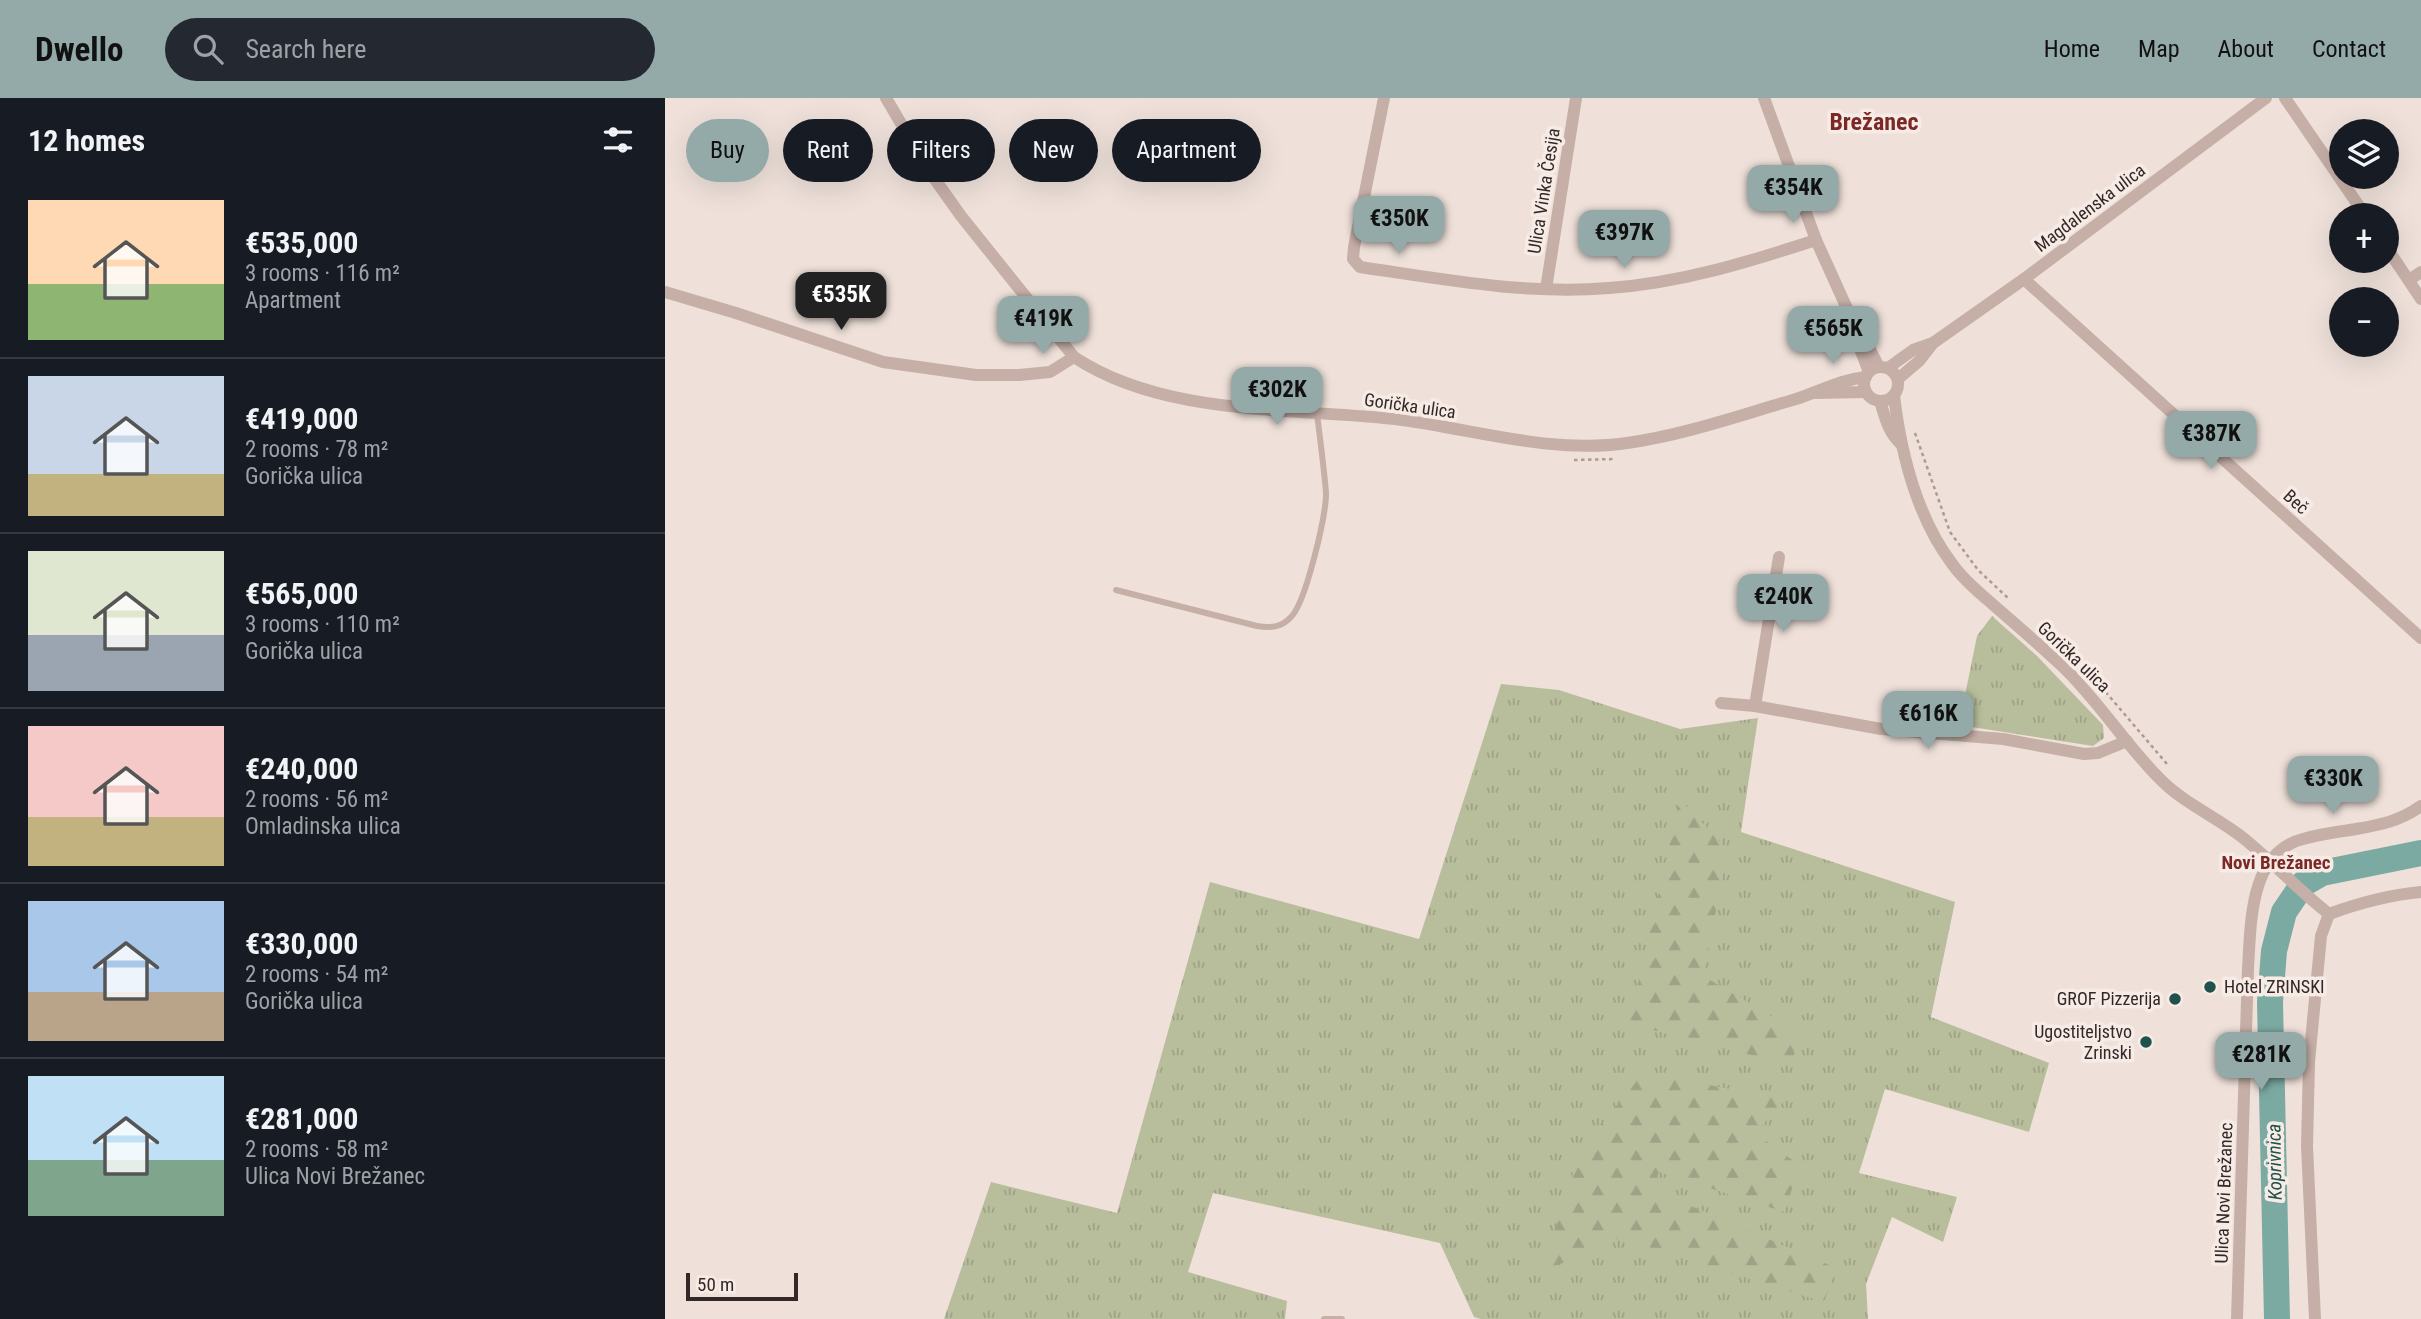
<!DOCTYPE html>
<html lang="en">
<head>
<meta charset="utf-8">
<style>
  body { margin:0; font-family:"Roboto Condensed",sans-serif; background:#242831; color:#f1f3f6; height:100vh; display:flex; flex-direction:column; font-size:26px; white-space:nowrap }
  * { box-sizing:border-box; margin:0 }
  p { font-size:23px; color:#9ea1a6 }
  .icon { flex:none; width:38px; height:38px; fill:none; stroke:currentColor; stroke-width:2; stroke-linecap:round; stroke-linejoin:round }
  .map { position:relative; flex:1; overflow:hidden }
  .details { display:flex; flex-direction:column; background:#171b24; width:665px }
  .details>* { flex:none }
  .hud { position:absolute; left:21px; top:21px; width:665px; height:63px; display:flex; gap:14px }
  .tools { position:absolute; left:1664px; top:21px; display:grid; gap:14px }
  .tools a { display:grid; place-items:center; width:70px; height:70px; border-radius:50%; background:#171b24; box-shadow:0 7px 28px #0002; font-size:35px }
  .scale { position:absolute; left:21px; bottom:18px; width:112px; box-sizing:border-box; padding-left:7px; border:4px solid #332827; border-top:0; font-size:19px; line-height:24px; white-space:nowrap; color:#332827; -webkit-text-stroke:5px #f7ebe6; paint-order:stroke }
  .price { position:absolute; translate:-50% -60px; padding:0 16px; border-radius:14px; background:#93aaa9; color:#111; font-size:23px; line-height:46px; filter:drop-shadow(0 2px 4px #0008) }
  .price::after { content:''; position:absolute; left:50%; top:42px; width:21px; height:16px; margin-left:-10px; background:inherit; clip-path:polygon(0 0,100% 0,50% 100%) }
  .price.active { background:#222; color:#fff }
  ul { padding:0; list-style:none }
  li { display:flex; align-items:center; gap:21px; height:175px; padding:0 28px }
  li+li { border-top:2px solid #363941 }
  li span { display:grid; place-items:center; flex:none; width:196px; height:140px; border-radius:0px; color:#555 }
  li>.icon { margin-inline-start:auto }
  span .icon { width:84px; height:84px; fill:#fffc; stroke-width:1 }
  li b { font-size:30px }
  h2 { display:flex; justify-content:space-between; align-items:center; height:84px; padding:0 28px; font-size:30px }
  .chip { padding:0 24px; border-radius:32px; background:#171b24; box-shadow:0 7px 28px #0002; font-size:24px; line-height:63px }
  .chip.active { background:#93aaa9; color:#111 }
  header { display:flex; align-items:center; gap:42px; box-sizing:border-box; height:98px; padding:0 35px; background:#93aaa9; color:#111 }
  header strong { font-size:33px }
  nav { display:flex; gap:38px; margin-inline-start:auto; font-size:24px }
  .search { width:490px; height:63px; background:#242831; display:flex; align-items:center; gap:18px; box-sizing:border-box; padding:0 24px; border-radius:38px; color:#9ea1a6; font-size:26px }
  main { display:flex; flex:1; min-height:0 }
  .map>svg:first-child { display:block }
</style>
</head>
<body>
<header>
<strong>Dwello</strong>
<div class="search"><svg class="icon" aria-label="search" viewBox="0 0 24 24"><circle cx="10" cy="10" r="6"/><path d="M15 15l6 6"/></svg>Search here</div>
<nav><a>Home</a><a>Map</a><a>About</a><a>Contact</a></nav>
</header>
<main>
<section class="details">
<h2>12 homes<svg class="icon" aria-label="filters" viewBox="0 0 24 24"><path d="M4 7h16M4 17h16"/><circle cx="9" cy="7" r="2"/><circle cx="15" cy="17" r="2"/></svg></h2>
<ul>
<li><span style="background:linear-gradient(#ffd9b3 60%,#8fb573 0)"><svg class="icon" aria-label="home" viewBox="0 0 24 24"><path d="M3 11l9-7 9 7M6 9v11h12V9"/></svg></span><div><b>€535,000</b><p>3 rooms · 116 m²</p><p>Apartment</p></div></li>
<li><span style="background:linear-gradient(#c9d6e8 70%,#c2b280 0)"><svg class="icon" aria-label="home" viewBox="0 0 24 24"><path d="M3 11l9-7 9 7M6 9v11h12V9"/></svg></span><div><b>€419,000</b><p>2 rooms · 78 m²</p><p>Gorička ulica</p></div></li>
<li><span style="background:linear-gradient(#dfe7d0 60%,#9aa5b1 0)"><svg class="icon" aria-label="home" viewBox="0 0 24 24"><path d="M3 11l9-7 9 7M6 9v11h12V9"/></svg></span><div><b>€565,000</b><p>3 rooms · 110 m²</p><p>Gorička ulica</p></div></li>
<li><span style="background:linear-gradient(#f6c9c9 65%,#c2b280 0)"><svg class="icon" aria-label="home" viewBox="0 0 24 24"><path d="M3 11l9-7 9 7M6 9v11h12V9"/></svg></span><div><b>€240,000</b><p>2 rooms · 56 m²</p><p>Omladinska ulica</p></div></li>
<li><span style="background:linear-gradient(#a9c7e8 65%,#b9a48a 0)"><svg class="icon" aria-label="home" viewBox="0 0 24 24"><path d="M3 11l9-7 9 7M6 9v11h12V9"/></svg></span><div><b>€330,000</b><p>2 rooms · 54 m²</p><p>Gorička ulica</p></div></li>
<li><span style="background:linear-gradient(#bfe0f5 60%,#7fa58c 0)"><svg class="icon" aria-label="home" viewBox="0 0 24 24"><path d="M3 11l9-7 9 7M6 9v11h12V9"/></svg></span><div><b>€281,000</b><p>2 rooms · 58 m²</p><p>Ulica Novi Brežanec</p></div></li>
</ul>
</section>
<div class="map">
<svg width="1756" height="1221" viewBox="0 0 1756 1221">
  <defs>
    <pattern id="grass-tufts" width="24" height="20" patternUnits="userSpaceOnUse" patternTransform="scale(1.75)"><rect width="24" height="20" fill="#b8bd9b"/><path d="M3 7l-1-3M5 7V3M7 7l1-3M15 17l-1-3M17 17v-4M19 17l1-3" fill="none" stroke="#9fa286"/></pattern>
    <pattern id="forest-firs" width="22" height="20" patternUnits="userSpaceOnUse" patternTransform="scale(1.75)"><rect width="22" height="20" fill="#b8bd9b"/><path d="M5 1l3.5 6h-7zM16 11l3.5 6h-7z" fill="#9fa286"/></pattern>
  </defs>
  <rect width="100%" height="100%" fill="#efe1da"/>
  <g fill="url(#grass-tufts)">
    <polygon points="1327,518 1372,558 1438,627 1439,640 1428,648 1294,627 1312,538"/>
    <polygon points="836,586 894,592 1015,631 1093,620 1076,734 1290,804 1266,919 1384,965 1364,1034 1220,991 1194,1075 1292,1099 1278,1144 1227,1119 1201,1186 1203,1221 816,1221 809,1219 775,1145 548,1095 523,1174 622,1203 620,1221 279,1221 326,1084 452,1115 545,784 754,841"/>
  </g>
  <g fill="url(#forest-firs)">
    <polygon points="1015,701 1063,752 1038,878 1135,935 1126,967 964,926"/>
    <polygon points="979,974 1120,1002 1090,1035 1134,1067 1120,1114 994,1074 986,1091 1171,1170 1159,1204 954,1140 877,1174 915,1053"/>
  </g>
  <g fill="none" stroke-linecap="round" stroke-linejoin="round">
    <polyline stroke="#7baaa2" stroke-width="26" points="1612,1221 1605,904 1609,853 1619,814 1638,786 1657,775 1756,755"/>
    <g stroke="#b19991" stroke-width="2.5" stroke-dasharray="3.5 3.5" stroke-linecap="butt">
      <polyline points="1250,335 1285,434 1313,472 1343,500"/>
      <polyline points="909,362 951,361"/>
      <polyline points="1427,578 1502,666"/>
    </g>
    <g stroke="#c6afa7" stroke-width="6">
      <path d="M451,492L592,528C605,530 616,530 626,519C641,504 661,418 661,395C659,369 655,342 652,315"/>
      <polyline points="659,1221 677,1221"/>
    </g>
    <g stroke="#c6afa7" stroke-width="12">
      <path d="M221,0L264,73L296,118L409,259C501,320 632,309 737,322C812,332 886,356 962,345C1019,337 1076,317 1131,301C1156,293 1174,282 1201,279"/>
      <path d="M719,0L689,149L688,161L695,169C777,181 861,197 944,190C1016,185 1083,164 1151,142"/>
      <polyline points="1099,0 1151,142 1194,237 1201,244 1214,269"/>
      <polyline points="1620,0 1700,117"/>
      <polyline points="1722,150 1756,201"/>
      <polyline points="1359,181 1756,540"/>
      <polyline points="1744,182 1756,174"/>
      <polyline points="881,191 911,0"/>
      <polyline points="0,194 71,215 218,264 311,277 354,277 385,274 409,259"/>
      <polyline points="1194,237 1194,248 1204,274"/>
      <circle cx="1216" cy="286" r="17"/>
      <polyline points="1223,270 1248,252 1268,245 1359,181 1601,0"/>
      <polyline points="1233,281 1254,263 1268,245"/>
      <polyline points="1150,295 1201,294"/>
      <path d="M1229,298C1236,355 1252,420 1288,467C1298,481 1312,493 1325,504C1349,525 1374,546 1397,568C1433,602 1459,645 1494,680C1518,705 1550,718 1577,739C1607,763 1633,792 1664,816L1656,838L1644,964L1642,1048L1650,1221"/>
      <path d="M1215,303C1220,319 1223,334 1236,346"/>
      <polyline points="1056,605 1090,608 1216,631 1338,641 1419,656 1433,655 1462,643"/>
      <polyline points="1090,608 1114,459"/>
      <path d="M1664,816C1694,805 1724,797 1756,794"/>
      <path d="M1572,1221L1583,870C1586,825 1584,755 1638,741C1655,736 1673,734 1691,731C1715,727 1735,723 1756,708"/>
    </g>
  </g>
  <g fill="#20514a" stroke="#f7ebe6" stroke-width="2.5">
    <circle cx="1545" cy="889" r="7"/>
    <circle cx="1510" cy="901" r="7"/>
    <circle cx="1481" cy="944" r="7"/>
  </g>
  <g text-anchor="middle" stroke-width="7" stroke-linejoin="round" paint-order="stroke">
    <g font-size="18" fill="#332827" stroke="#f7ebe6">
      <text transform="translate(879 93) rotate(-81)" y="6">Ulica Vinka Česija</text>
      <text transform="translate(1425 110) rotate(-37)" y="6">Magdalenska ulica</text>
      <text transform="translate(745 308) rotate(8)" y="6">Gorička ulica</text>
      <text transform="translate(1631 404) rotate(42)" y="6">Beč</text>
      <text transform="translate(1409 559) rotate(44)" y="6">Gorička ulica</text>
      <text transform="translate(1559 1095) rotate(-88)" y="6">Ulica Novi Brežanec</text>
    </g>
    <g font-size="18" fill="#332827" stroke="#f7ebe6" text-anchor="end">
      <text x="1559" y="895" text-anchor="start">Hotel ZRINSKI</text>
      <text x="1496" y="907">GROF Pizzerija</text>
      <text x="1467" y="940">Ugostiteljstvo<tspan x="1467" dy="21">Zrinski</tspan></text>
    </g>
    <g font-size="19" font-weight="bold" fill="#7b2927" stroke="#f7ebe6">
      <text x="1611" y="771">Novi Brežanec</text>
    </g>
    <g font-size="19" font-style="italic" fill="#20514a" stroke="#f7ebe6">
      <text transform="translate(1609 1064) rotate(-91)" y="7">Koprivnica</text>
    </g>
    <g font-size="24" font-weight="bold" fill="#7b2927" stroke="#f7ebe6">
      <text x="1209" y="32">Brežanec</text>
    </g>
  </g>
</svg>
<div class="tools">
<a><svg class="icon" aria-label="layers" viewBox="0 0 24 24"><path d="M12 4l9 5-9 5-9-5zM3 14l9 5 9-5"/></svg></a>
<a>+</a>
<a>−</a>
</div>
<div class="scale">50 m</div>
<b class="price" style="left:1128px;top:127px">€354K</b>
<b class="price" style="left:734px;top:158px">€350K</b>
<b class="price" style="left:959px;top:172px">€397K</b>
<b class="price active" style="left:176px;top:234px">€535K</b>
<b class="price" style="left:378px;top:258px">€419K</b>
<b class="price" style="left:1168px;top:268px">€565K</b>
<b class="price" style="left:612px;top:329px">€302K</b>
<b class="price" style="left:1546px;top:373px">€387K</b>
<b class="price" style="left:1118px;top:536px">€240K</b>
<b class="price" style="left:1263px;top:653px">€616K</b>
<b class="price" style="left:1668px;top:718px">€330K</b>
<b class="price" style="left:1596px;top:994px">€281K</b>
<div class="hud">
<a class="chip active">Buy</a>
<a class="chip">Rent</a>
<a class="chip">Filters</a>
<a class="chip">New</a>
<a class="chip">Apartment</a>
</div>
</div>
</main>
</body>
</html>
